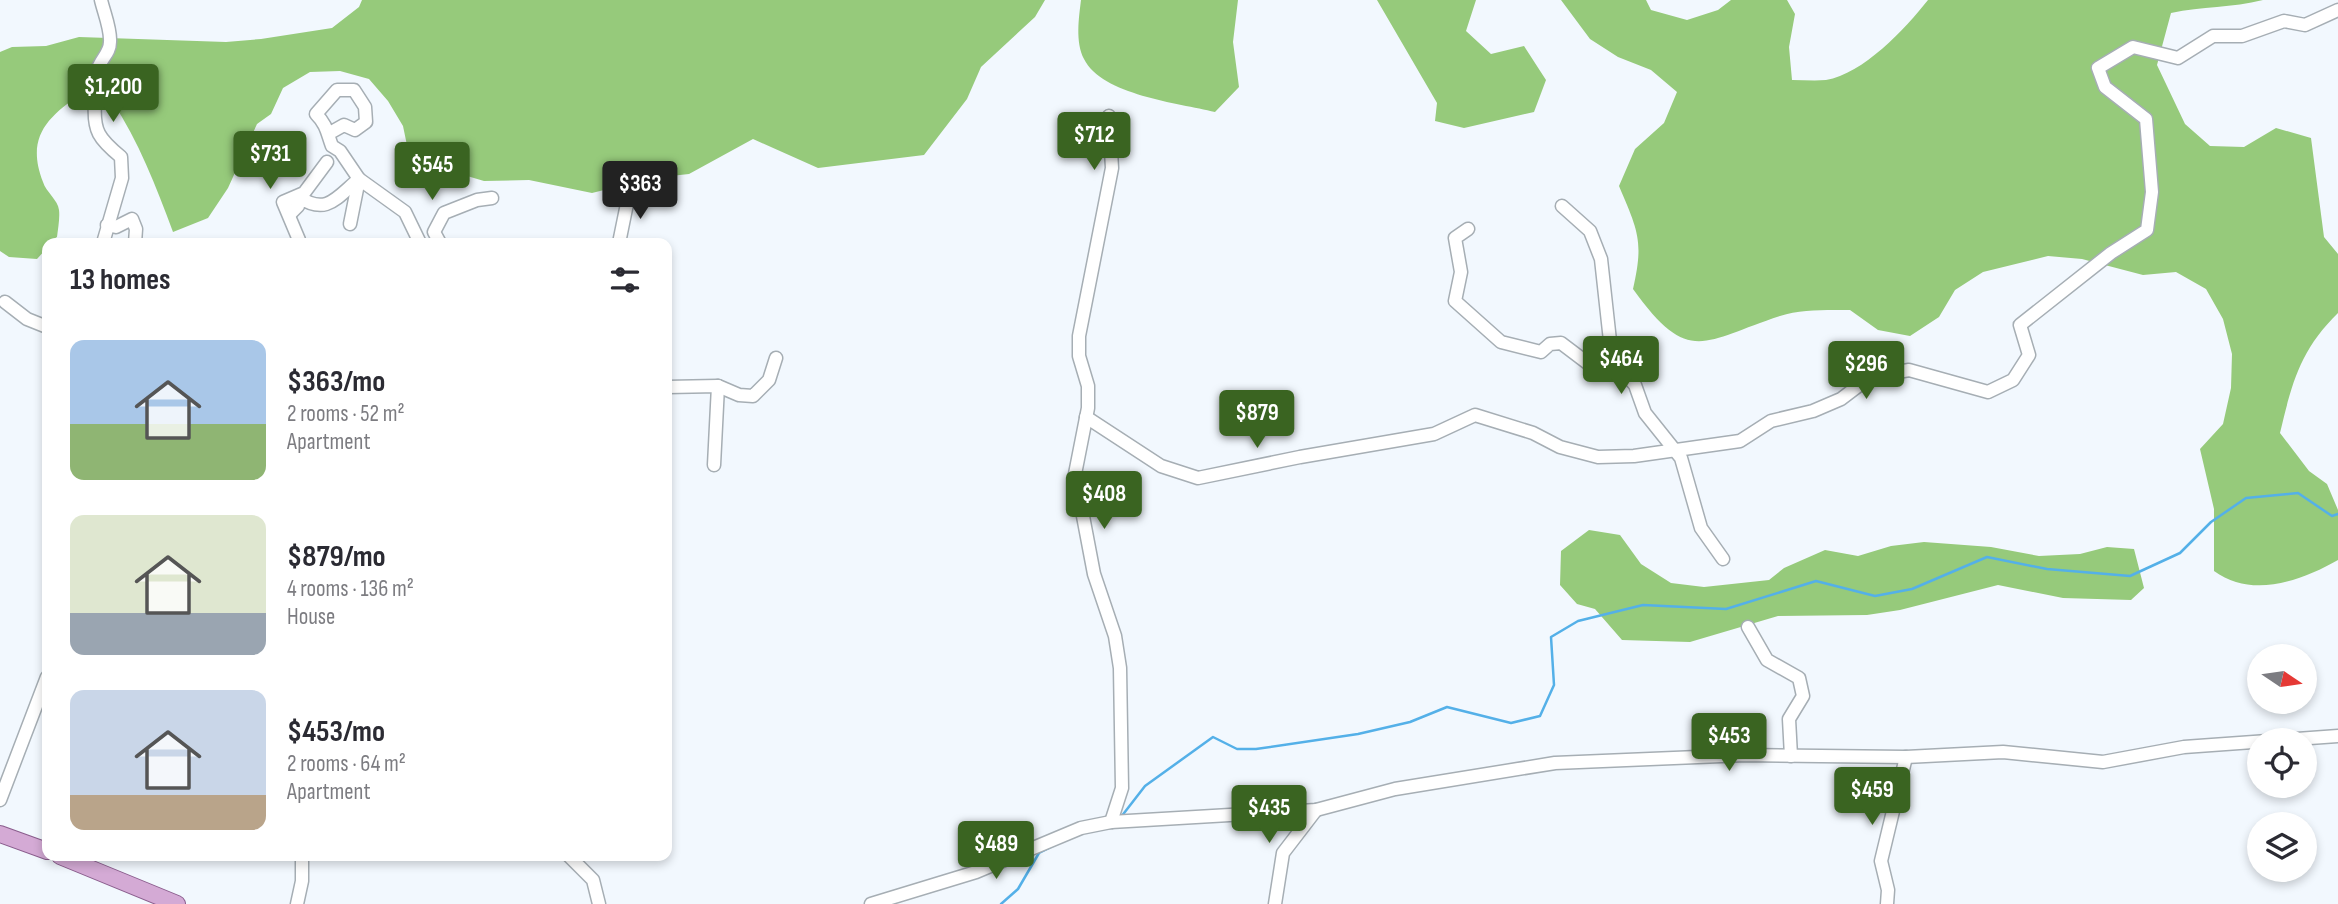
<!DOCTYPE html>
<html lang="en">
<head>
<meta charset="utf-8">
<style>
  body { margin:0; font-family:"Sofia Sans Condensed",sans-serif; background:#f7f7f7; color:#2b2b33; height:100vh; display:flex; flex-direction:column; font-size:26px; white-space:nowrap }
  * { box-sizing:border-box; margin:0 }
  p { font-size:23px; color:#7c7c81 }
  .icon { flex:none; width:38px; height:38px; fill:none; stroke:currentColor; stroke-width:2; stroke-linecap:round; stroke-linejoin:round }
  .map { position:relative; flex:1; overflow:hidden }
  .side { position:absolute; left:42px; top:238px; width:630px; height:623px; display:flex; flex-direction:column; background:#fff; border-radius:14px; box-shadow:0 4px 10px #0003 }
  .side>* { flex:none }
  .needle { width:46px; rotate:103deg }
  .buttons { position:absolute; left:2247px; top:644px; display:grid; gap:14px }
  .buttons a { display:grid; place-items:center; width:70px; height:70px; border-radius:50%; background:#fff; box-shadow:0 4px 10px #0003; font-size:35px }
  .price { position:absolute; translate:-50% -60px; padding:0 16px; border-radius:7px; background:#3a6421; color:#fff; font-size:23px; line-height:46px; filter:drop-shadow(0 2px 4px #0008) }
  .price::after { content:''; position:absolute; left:50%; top:42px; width:21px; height:16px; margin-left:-10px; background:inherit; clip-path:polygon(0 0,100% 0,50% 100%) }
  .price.current { background:#222; color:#fff }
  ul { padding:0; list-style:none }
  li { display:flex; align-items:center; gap:21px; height:175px; padding:0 28px }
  li span { display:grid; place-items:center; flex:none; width:196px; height:140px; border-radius:14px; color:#555 }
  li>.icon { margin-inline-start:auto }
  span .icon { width:84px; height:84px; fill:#fffc; stroke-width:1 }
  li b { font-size:30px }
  h2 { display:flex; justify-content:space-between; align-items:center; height:84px; padding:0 28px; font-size:30px }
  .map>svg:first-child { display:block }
</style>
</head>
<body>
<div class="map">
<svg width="2338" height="904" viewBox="0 0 2338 904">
  <rect width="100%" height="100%" fill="#f2f8fe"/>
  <g fill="#96ca7b">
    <path d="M362,0H1045L1035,17L981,67L967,99L924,155L818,168L753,139L689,174L652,178L592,193L529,180L484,181L457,173L429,177L409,155L403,126L388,101L369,79L340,71L310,72L283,88L271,114L257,124L228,188L208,218L173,232C156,186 139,142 112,101L81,94C46,118 26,138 43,182C46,192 58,200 59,210C60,218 58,229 57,237L47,243V248L37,259L9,257L0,251V52L12,47L46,46L79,37L226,42L261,39L332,28L359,7Z"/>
    <path d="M1081,0H1238L1233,42L1239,87L1215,112C1178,103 1102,95 1084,59C1075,42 1079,17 1081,0Z"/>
    <polygon points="1377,0 1476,0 1466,31 1491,54 1524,46 1546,80 1534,112 1464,128 1435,121 1437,103"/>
    <path d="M1561,0H1646L1651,10L1687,20L1718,10L1731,0H1787L1795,14L1789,47L1792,80C1803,80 1815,81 1826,80C1863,74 1905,29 1928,0H2263C2232,8 2202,6 2171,13L2157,65L2185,124L2210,146L2244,147L2276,128L2311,138L2324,237L2338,254V313C2300,350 2292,383 2280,433L2309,471L2327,484L2338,510V560C2301,581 2252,599 2214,571V509L2200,449L2223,424L2231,388L2232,354L2223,319L2206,289L2176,272L2143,275L2082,259L2048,256L1983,272L1955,290L1939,317L1910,336L1878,330L1850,310C1827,310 1801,309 1780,316C1703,341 1689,367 1633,289C1644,241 1638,231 1619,186L1635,149L1664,123L1677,92L1651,70L1618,57L1590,39Z"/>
    <polygon points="1589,530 1620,535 1641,564 1671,583 1704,587 1769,580 1784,568 1825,550 1858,556 1891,546 1924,542 1991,547 2039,556 2080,554 2107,547 2134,549 2144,588 2131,600 2063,598 1998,585 1900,610 1867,615 1778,616 1690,642 1622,640 1595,609 1577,604 1560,585 1561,551"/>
  </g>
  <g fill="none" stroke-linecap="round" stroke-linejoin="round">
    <g stroke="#54b0e8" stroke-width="2.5">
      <polyline points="1121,817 1145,786 1213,737 1237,749 1256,749 1358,734 1410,722 1447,707 1511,723 1540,716 1554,685 1551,637 1578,621 1643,605 1726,609 1816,581 1875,596 1912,589 1987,557 2047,569 2130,576 2180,553 2211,522 2246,498 2298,493 2332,516 2338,514"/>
      <polyline points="1001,904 1018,889 1039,853 1055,845"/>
    </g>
    <defs>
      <g id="minor">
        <path d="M101,0C104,13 111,29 110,42C110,52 103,57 99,66C93,80 96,90 95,103C93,131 99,139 121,157L122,178L103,243"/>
        <polyline points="1109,116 1112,168 1079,336 1079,356 1088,386 1088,408 1075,474 1094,574 1115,636 1120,668 1122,788 1111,822"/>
        <path d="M328,134L344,125L355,130L366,122L365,107L354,90H337L316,114C327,125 327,133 332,146L340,151L359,179L350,224"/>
        <polyline points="1562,206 1590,231 1601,259 1612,359 1635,385 1645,413 1681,458 1701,528 1723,559"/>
        <path d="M290,214L298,206L299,197C327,216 337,197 359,179L405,212L420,243"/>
        <polyline points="107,225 116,227 132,219 136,229 135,243"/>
        <polyline points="1468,229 1455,238 1461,272 1455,301 1501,342 1541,352 1550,344 1561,343 1598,371 1625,377"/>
        <polyline points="299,240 283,202 304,193 327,162"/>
        <polyline points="440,243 434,232 444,213 477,200 492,198"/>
        <polyline points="619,243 629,194"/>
        <polyline points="5,302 27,319 47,327"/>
        <polyline points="667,387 718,386 739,395 753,396 769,380 776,358"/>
        <polyline points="1086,417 1161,466 1198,478 1300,457 1434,434 1475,415 1533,433 1560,447 1598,457 1634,456 1740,441 1771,421 1813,411 1841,399 1870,377 1909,370 1988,392 2013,380 2029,355 2020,325 2111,253 2147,230 2152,192 2146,119 2105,87 2098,68 2133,47 2178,58 2213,36 2242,36 2284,21 2305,25 2338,10"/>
        <polyline points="714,465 718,386"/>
        <polyline points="1748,627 1767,660 1799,678 1803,696 1789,719 1791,756"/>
        <polyline points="0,800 47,677"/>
        <polyline points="569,856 593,880 599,904"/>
        <polyline points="297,904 302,881 302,856"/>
        <polyline points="871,904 976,872 1081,828 1111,822 1316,810 1395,789 1555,763 1745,755 1906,757 2003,752 2103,762 2184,747 2338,736"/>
        <polyline points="1275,904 1283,853 1316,810"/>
        <polyline points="1887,904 1888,890 1881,861 1906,757"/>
      </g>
      <g id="major">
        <polyline points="0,834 47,851"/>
        <polyline points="60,856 177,904"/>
      </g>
    </defs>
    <use href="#minor" stroke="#a6aeb4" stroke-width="15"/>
    <use href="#major" stroke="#8a5d8d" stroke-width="18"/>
    <use href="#minor" stroke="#fff" stroke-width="12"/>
    <use href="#major" stroke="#d4aad5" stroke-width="16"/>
  </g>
</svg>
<div class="buttons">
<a><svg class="needle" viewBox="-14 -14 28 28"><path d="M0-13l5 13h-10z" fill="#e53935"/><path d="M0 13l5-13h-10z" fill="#7c7c81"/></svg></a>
<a><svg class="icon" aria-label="locate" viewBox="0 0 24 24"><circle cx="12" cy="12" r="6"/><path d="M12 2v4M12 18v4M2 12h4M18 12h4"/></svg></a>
<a><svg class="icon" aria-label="layers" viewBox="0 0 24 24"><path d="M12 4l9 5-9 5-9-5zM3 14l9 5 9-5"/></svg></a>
</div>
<b class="price" style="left:113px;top:124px">$1,200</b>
<b class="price" style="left:1094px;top:172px">$712</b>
<b class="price" style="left:270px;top:191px">$731</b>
<b class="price" style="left:432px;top:202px">$545</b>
<b class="price current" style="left:640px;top:221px">$363</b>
<b class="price" style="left:1621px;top:396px">$464</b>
<b class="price" style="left:1866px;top:401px">$296</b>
<b class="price" style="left:1257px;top:450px">$879</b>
<b class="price" style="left:1104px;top:531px">$408</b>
<b class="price" style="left:1729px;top:773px">$453</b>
<b class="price" style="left:1872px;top:827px">$459</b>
<b class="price" style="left:1269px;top:845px">$435</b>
<b class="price" style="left:996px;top:881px">$489</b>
<section class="side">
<h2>13 homes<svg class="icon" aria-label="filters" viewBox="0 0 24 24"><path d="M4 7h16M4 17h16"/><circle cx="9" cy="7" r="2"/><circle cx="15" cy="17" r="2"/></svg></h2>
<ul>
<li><span style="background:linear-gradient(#a9c7e8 60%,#8fb573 0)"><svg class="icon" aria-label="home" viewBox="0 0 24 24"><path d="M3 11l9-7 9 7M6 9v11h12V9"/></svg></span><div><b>$363/mo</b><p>2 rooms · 52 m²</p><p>Apartment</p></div></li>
<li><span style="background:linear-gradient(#dfe7d0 70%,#9aa5b1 0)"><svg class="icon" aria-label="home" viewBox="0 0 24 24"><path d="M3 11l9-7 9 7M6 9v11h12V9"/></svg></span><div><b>$879/mo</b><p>4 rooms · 136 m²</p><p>House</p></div></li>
<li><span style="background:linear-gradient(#c9d6e8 75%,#b9a48a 0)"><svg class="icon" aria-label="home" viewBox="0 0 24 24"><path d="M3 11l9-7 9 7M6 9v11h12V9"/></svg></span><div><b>$453/mo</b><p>2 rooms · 64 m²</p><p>Apartment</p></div></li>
</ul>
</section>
</div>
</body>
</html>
